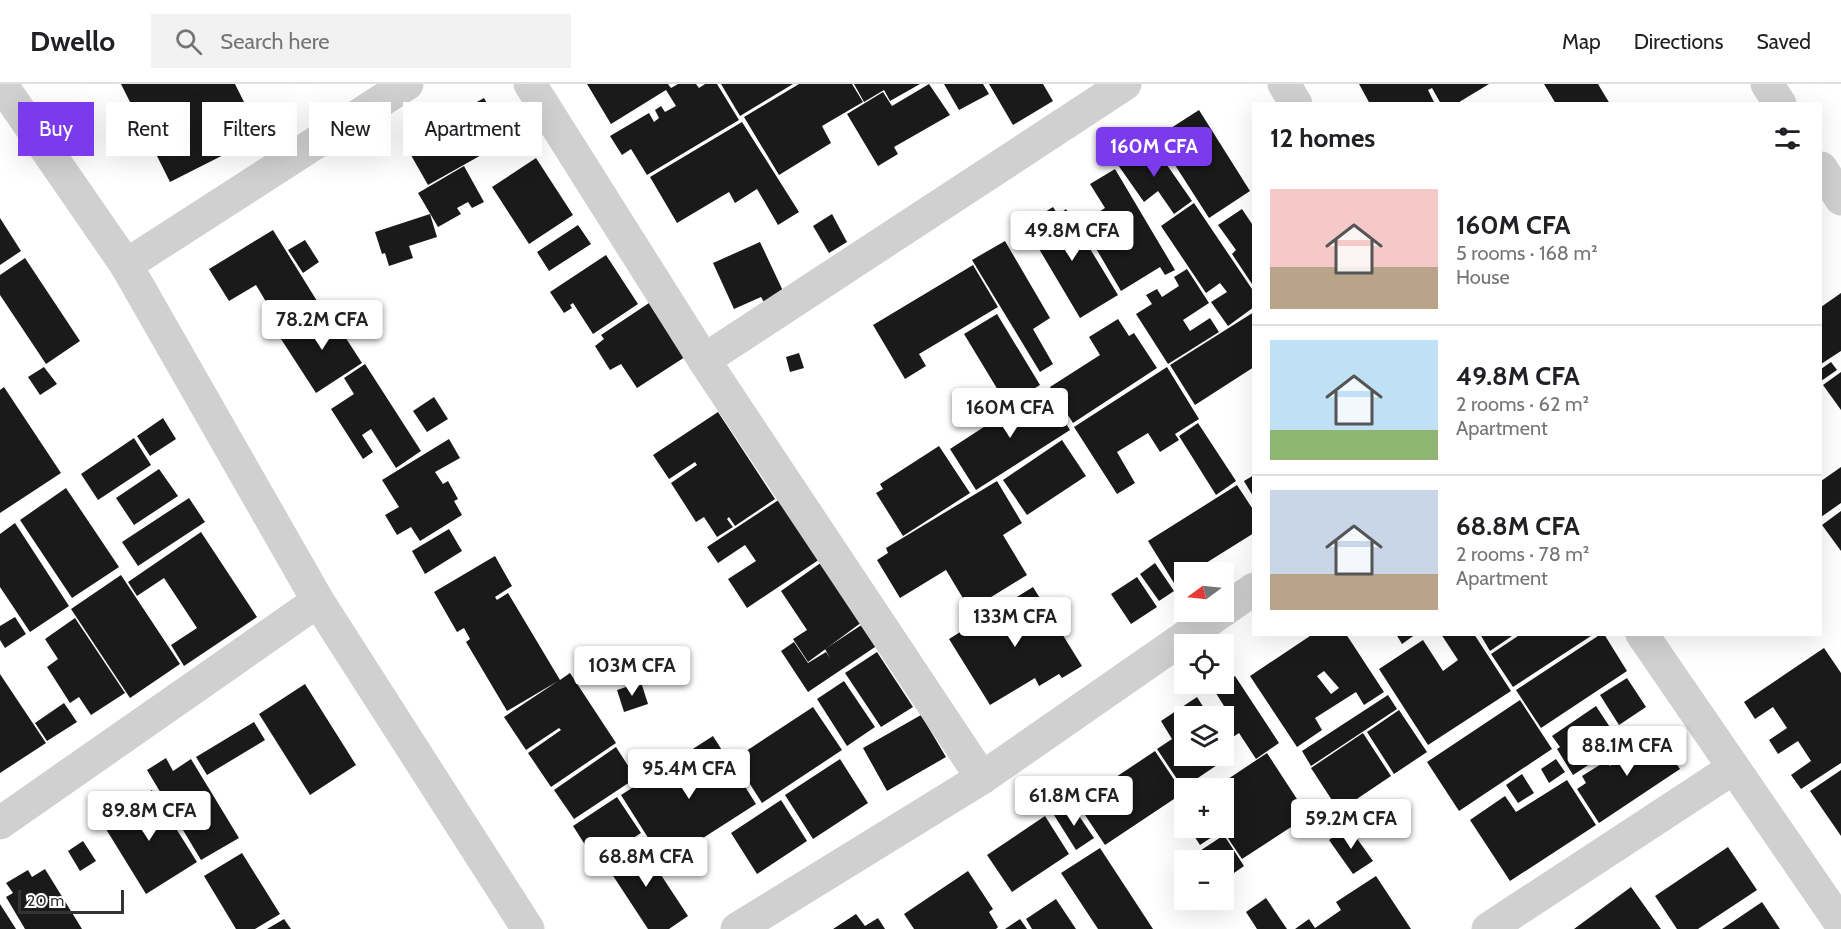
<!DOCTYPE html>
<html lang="en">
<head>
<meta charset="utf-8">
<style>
  body { margin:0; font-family:Cabin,sans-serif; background:#f2f2f2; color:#202124; height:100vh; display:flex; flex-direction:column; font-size:22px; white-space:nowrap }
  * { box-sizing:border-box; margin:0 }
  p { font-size:20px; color:#757577 }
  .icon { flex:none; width:33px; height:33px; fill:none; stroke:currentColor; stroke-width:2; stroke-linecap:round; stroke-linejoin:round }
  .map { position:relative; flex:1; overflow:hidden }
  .sheet { position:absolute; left:1252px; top:18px; width:570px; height:534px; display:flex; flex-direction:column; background:#fff; border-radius:0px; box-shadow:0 6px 24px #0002 }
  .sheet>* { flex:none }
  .guide { position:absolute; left:18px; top:18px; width:570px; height:54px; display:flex; gap:12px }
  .needle { width:39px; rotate:255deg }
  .controls { position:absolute; left:1174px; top:478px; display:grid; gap:12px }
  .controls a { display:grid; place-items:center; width:60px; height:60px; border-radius:0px; background:#fff; box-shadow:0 6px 24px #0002; font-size:30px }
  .scale { position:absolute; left:18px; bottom:15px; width:106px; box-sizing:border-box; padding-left:6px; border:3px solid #333; border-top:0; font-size:16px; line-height:21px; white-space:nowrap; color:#333; -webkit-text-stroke:4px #fff; paint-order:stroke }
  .price { position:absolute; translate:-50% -51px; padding:0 14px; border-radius:6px; background:#fff; color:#222; font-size:20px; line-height:39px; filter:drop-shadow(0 2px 3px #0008) }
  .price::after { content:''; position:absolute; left:50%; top:36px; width:18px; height:14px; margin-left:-9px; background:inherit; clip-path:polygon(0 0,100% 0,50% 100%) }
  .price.active { background:#7c3aed; color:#fff }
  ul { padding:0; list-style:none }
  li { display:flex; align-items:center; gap:18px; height:150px; padding:0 18px }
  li+li { border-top:2px solid #e0e0e0 }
  li span { display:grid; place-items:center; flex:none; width:168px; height:120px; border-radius:0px; color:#555 }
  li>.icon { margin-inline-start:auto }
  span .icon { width:72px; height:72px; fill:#fffc; stroke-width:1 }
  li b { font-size:26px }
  h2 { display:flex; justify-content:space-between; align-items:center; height:72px; padding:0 18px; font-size:26px }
  .pill { padding:0 21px; border-radius:0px; background:#fff; box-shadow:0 6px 24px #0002; font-size:21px; line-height:54px }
  .pill.active { background:#7c3aed; color:#fff }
  header { display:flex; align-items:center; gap:36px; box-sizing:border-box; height:84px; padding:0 30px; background:#fff; border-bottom:2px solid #e0e0e0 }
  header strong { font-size:28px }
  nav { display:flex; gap:33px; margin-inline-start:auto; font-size:21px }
  .search { width:420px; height:54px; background:#f2f2f2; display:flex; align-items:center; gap:15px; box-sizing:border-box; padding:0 21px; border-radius:0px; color:#757577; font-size:22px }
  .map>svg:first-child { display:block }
</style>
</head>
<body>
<header>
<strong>Dwello</strong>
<div class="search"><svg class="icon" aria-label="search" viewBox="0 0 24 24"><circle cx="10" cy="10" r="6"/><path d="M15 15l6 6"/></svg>Search here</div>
<nav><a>Map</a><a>Directions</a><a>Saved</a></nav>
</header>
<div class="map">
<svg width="1841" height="845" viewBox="0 0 1841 845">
  <rect width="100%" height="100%" fill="#fff"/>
  <g fill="#1a1a1a" fill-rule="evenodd">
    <polygon points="121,0 235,0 261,52 170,98"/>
    <polygon points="587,0 668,0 671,4 678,0 696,0 699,4 705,0 717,0 739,36 647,91 631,65 622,71 610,52 649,29 654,38 659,34 655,26 661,22 665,28 676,22 666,6 611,40"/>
    <polygon points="721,0 793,0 740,32"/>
    <polygon points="799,0 852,0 863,18 822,42 831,59 779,91 744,33"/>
    <polygon points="854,0 920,0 890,17 884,6 864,18"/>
    <polygon points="929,0 950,31 894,63 898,70 878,82 847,30 883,8 892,22"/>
    <polygon points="944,0 983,0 989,10 959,26"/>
    <polygon points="989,0 1043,0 1053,17 1013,41"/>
    <polygon points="1359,0 1489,0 1456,20 1441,20 1432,4 1428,6 1434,18 1431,20 1370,20"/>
    <polygon points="1544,0 1598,0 1610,20 1556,20"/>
    <polygon points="484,14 508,56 428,101 404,59"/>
    <polygon points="1199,26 1250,107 1209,134 1157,53"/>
    <polygon points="742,38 799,128 778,141 757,105 735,119 729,108 677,139 650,93"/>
    <polygon points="1151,58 1192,117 1174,130 1158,107 1144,118 1118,81"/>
    <polygon points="536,74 573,131 529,160 492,103"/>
    <polygon points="464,82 484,118 472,124 468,118 457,124 461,130 438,143 418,109"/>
    <polygon points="1115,85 1175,186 1165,191 1160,183 1121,207 1081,139 1105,124 1090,100"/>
    <polygon points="1194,119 1254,208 1254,223 1228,242 1211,218 1227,208 1220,199 1206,209 1161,142"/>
    <polygon points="1053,123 1058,131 1066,125 1118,211 1080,234 1029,148 1036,144 1032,136"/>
    <polygon points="1242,125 1254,143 1254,203 1232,170 1236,166 1218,141"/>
    <polygon points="430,130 437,153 409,162 413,174 389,182 385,169 382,170 375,148"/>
    <polygon points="832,130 847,158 829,169 813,142"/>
    <polygon points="0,134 21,167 0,181"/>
    <polygon points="578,141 591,160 549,187 537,168"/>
    <polygon points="273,146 322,225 284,248 256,201 229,217 209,185"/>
    <polygon points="305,156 319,178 303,189 288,166"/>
    <polygon points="1005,157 1050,234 1033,245 1053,280 1040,288 972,176"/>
    <polygon points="760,158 784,209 764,218 761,213 734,225 713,179"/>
    <polygon points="606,171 638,220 593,250 573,219 570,221 572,224 564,229 550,208"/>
    <polygon points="25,174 80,257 46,280 0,211 0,191"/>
    <polygon points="973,181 998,223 919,270 926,282 905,295 873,241"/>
    <polygon points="1187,185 1209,219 1183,236 1190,247 1210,234 1219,248 1168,280 1136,230 1152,220 1146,211 1157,205 1162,213 1179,202 1174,193"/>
    <polygon points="1841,209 1841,267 1821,280 1821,223"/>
    <polygon points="649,219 685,273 637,304 621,280 610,286 595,262 604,255 601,251"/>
    <polygon points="327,225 362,279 316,309 281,255"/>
    <polygon points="1254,228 1254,283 1195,321 1170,281"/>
    <polygon points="997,230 1040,301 1007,321 964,250"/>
    <polygon points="1118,235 1129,252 1134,249 1157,284 1073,339 1050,303 1100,271 1089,253"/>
    <polygon points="799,269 804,284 790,288 786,273"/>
    <polygon points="1831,278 1837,286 1821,297 1821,285"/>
    <polygon points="365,280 421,367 396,384 371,345 362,351 373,368 363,375 331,325 354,310 344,294"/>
    <polygon points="44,283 57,300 40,311 28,293"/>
    <polygon points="1167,283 1199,335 1175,350 1179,356 1160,368 1148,349 1117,368 1135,399 1117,410 1074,343"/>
    <polygon points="1841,288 1841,326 1823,301"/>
    <polygon points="4,303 61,389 0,429 0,306"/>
    <polygon points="1044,304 1070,346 976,406 950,365"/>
    <polygon points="434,313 448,335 427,348 413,327"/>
    <polygon points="718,328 775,415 735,442 729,433 727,435 733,443 717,453 704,433 696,438 671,399 697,381 695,378 669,395 653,371"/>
    <polygon points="163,334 176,355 150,372 137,352"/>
    <polygon points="1198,339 1236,397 1216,411 1179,352"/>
    <polygon points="134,354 151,381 98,416 81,390"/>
    <polygon points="449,355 460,374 435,388 443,400 448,397 458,415 454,417 462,431 420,457 411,443 397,451 385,431 399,423 382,396"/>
    <polygon points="1062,356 1086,392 1027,431 1003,396"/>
    <polygon points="939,362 970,409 903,452 876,409 883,405 880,400"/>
    <polygon points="1841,383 1841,419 1821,433 1821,397"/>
    <polygon points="159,385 178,412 134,441 116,414"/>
    <polygon points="1254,391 1254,414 1244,397"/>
    <polygon points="997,397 1022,439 1003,451 1027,491 970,526 946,486 900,514 877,476 888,469 886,464"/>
    <polygon points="1237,401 1254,427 1254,449 1190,489 1185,489 1185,492 1174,499 1148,457"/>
    <polygon points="66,404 119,483 72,514 20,436"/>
    <polygon points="189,414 205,438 138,482 122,458"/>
    <polygon points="780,415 820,475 747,524 728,495 756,477 745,461 718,479 707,463"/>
    <polygon points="1841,427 1841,467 1822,441"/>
    <polygon points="15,439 69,522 30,548 0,503 0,450"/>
    <polygon points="449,445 462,467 425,490 412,467"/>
    <polygon points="201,448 257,533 184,582 171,561 197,544 164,494 137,512 128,498"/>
    <polygon points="495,472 512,502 495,513 497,516 508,509 560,596 570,589 616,659 551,703 528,669 561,646 559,644 526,666 504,633 558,597 507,627 466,558 470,555 464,544 457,548 434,508"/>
    <polygon points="822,478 862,538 808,578 793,555 807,546 781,507"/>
    <polygon points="1155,479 1174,507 1159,517 1140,490"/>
    <polygon points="121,491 180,580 130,614 71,525"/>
    <polygon points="1137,493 1157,523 1131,540 1111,510"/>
    <polygon points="1033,503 1082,582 1062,594 1059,590 1039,602 1035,594 990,621 949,555"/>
    <polygon points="15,533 26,550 5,564 0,556 0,542"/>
    <polygon points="75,534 125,609 91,631 79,613 70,619 47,583 58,575 45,555"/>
    <polygon points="866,538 881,559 808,608 781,567 794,558 808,579 826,568 830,574 825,565"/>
    <path d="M1313,550H1346L1384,608L1364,621L1356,608L1315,634L1322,646L1297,663L1250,592ZM1324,587L1339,604L1331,610L1317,592Z"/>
    <polygon points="1396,550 1416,550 1402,560"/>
    <polygon points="1441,550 1474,550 1511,607 1428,661 1379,585 1423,556 1443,587 1458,576"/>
    <polygon points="1480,550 1515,550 1490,567"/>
    <polygon points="1521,550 1594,550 1513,603 1491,570"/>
    <polygon points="1601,550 1604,550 1627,587 1541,644 1516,606"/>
    <polygon points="1824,564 1841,589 1841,679 1801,705 1791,691 1811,677 1798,657 1778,670 1769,656 1787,644 1773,623 1755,635 1744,618"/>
    <polygon points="877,568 913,623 881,643 845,589"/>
    <polygon points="0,590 46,659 0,689"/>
    <polygon points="1235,592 1279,659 1256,675 1239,649 1224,659 1224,633 1185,633 1185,672 1224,672 1226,675 1183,704 1157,665 1172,655 1161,637 1197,613 1209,632 1224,622 1214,606"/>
    <polygon points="1627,594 1646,623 1619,641 1600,611"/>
    <polygon points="844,597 875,643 847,662 817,615"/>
    <polygon points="641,598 648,620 624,628 617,606"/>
    <polygon points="305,600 356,681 310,711 259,630"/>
    <polygon points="1388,611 1397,625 1311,682 1302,667"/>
    <polygon points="1520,616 1552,665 1459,727 1427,678"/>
    <polygon points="64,619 77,638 47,657 35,639"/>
    <polygon points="1596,622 1621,660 1608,669 1595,648 1577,660 1586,674 1592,670 1596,676 1573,691 1557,665 1560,663 1552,652"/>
    <polygon points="813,623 842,666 762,719 734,675"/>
    <polygon points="1399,626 1427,668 1394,690 1367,648"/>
    <polygon points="921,631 946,673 887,707 863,664"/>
    <polygon points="254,638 265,656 207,691 196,673"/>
    <polygon points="1655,648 1680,685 1599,739 1577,705 1586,699 1582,692 1606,677 1610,682 1625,672 1623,669"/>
    <polygon points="1363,649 1391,692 1339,727 1311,684"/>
    <polygon points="713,652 756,720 664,779 621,711"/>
    <polygon points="616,663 636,694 574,735 554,706"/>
    <polygon points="1155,667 1183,709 1105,761 1077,719"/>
    <polygon points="1267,669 1308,732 1242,775 1221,744 1224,744 1224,705 1213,705"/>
    <polygon points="166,674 173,687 191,675 239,754 201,776 147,686"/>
    <polygon points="840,675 868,719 813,755 785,711"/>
    <polygon points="1556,675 1565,688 1549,699 1541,685"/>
    <polygon points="1841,686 1841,752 1810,707"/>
    <polygon points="1522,690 1534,709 1518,719 1506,701"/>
    <polygon points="1567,696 1596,741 1510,797 1470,736 1505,712 1516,728"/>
    <polygon points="152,706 197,778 146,810 101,737"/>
    <polygon points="617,713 641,749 596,778 573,742"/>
    <polygon points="1185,715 1185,737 1175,722"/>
    <polygon points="781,716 807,757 757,790 731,749"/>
    <polygon points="1071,720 1094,754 1076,766 1054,731"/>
    <polygon points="1045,732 1069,770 1012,808 987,771"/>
    <polygon points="1348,742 1373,777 1353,790 1329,756"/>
    <polygon points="1189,744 1219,744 1221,747 1200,761"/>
    <polygon points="1224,751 1244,782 1224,796 1224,777 1185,777 1185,787 1180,780"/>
    <polygon points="638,756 688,832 669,845 648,845 604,778"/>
    <polygon points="83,757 96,777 80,787 68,767"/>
    <polygon points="1728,763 1757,806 1698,845 1677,845 1655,812"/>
    <polygon points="1100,764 1153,845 1098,845 1061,789"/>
    <polygon points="242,769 280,830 255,845 236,845 204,792"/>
    <polygon points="45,785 82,845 25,845 6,813 13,809 6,799 28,786 32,793"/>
    <polygon points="968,787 993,825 989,828 998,843 996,845 914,845 904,830"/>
    <polygon points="1376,792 1411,845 1295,845 1309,835 1315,844 1341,826 1336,818"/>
    <polygon points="1631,803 1661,845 1574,845"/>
    <polygon points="1266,814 1287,845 1257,845 1246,828"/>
    <polygon points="1056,815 1076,845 1032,845 1026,835"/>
    <polygon points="1762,818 1780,845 1722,845"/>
    <polygon points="0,820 16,845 0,845"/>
    <polygon points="856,830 865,842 878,834 885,845 833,845"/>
    <polygon points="284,835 291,845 267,845"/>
    <polygon points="1020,835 1027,845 1005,845"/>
  </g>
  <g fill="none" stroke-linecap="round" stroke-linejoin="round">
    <g stroke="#d0d0d0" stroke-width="33">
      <polyline points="1,0 126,181 318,517 528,845"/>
      <polyline points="530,0 704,276 982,694"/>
      <polyline points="1284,0 1296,20"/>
      <polyline points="1767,0 1780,20"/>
      <polyline points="1821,84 1841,115"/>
      <polyline points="126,181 407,0"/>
      <polyline points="704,276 1125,0"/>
      <polyline points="1224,526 1254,505"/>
      <polyline points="1642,550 1841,840"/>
      <polyline points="0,739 318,517"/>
      <polyline points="737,845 982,694 1221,528"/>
      <polyline points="1488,845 1732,685"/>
    </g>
  </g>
</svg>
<div class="controls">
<a><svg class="needle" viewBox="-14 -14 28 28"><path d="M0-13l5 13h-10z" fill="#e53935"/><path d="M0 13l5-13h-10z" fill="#757577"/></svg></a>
<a><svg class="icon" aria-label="locate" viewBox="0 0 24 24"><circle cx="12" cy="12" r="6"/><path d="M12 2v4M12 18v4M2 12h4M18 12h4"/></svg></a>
<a><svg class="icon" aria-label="layers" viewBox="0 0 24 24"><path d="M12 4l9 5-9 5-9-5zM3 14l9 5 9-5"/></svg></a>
<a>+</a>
<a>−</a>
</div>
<div class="scale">20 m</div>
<b class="price active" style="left:1154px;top:94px">160M CFA</b>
<b class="price" style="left:1072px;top:178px">49.8M CFA</b>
<b class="price" style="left:322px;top:267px">78.2M CFA</b>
<b class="price" style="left:1010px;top:355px">160M CFA</b>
<b class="price" style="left:1015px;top:564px">133M CFA</b>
<b class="price" style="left:632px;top:613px">103M CFA</b>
<b class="price" style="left:1627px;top:693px">88.1M CFA</b>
<b class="price" style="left:689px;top:716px">95.4M CFA</b>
<b class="price" style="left:1074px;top:743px">61.8M CFA</b>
<b class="price" style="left:149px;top:758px">89.8M CFA</b>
<b class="price" style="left:1351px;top:766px">59.2M CFA</b>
<b class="price" style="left:646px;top:804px">68.8M CFA</b>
<div class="guide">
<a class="pill active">Buy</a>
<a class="pill">Rent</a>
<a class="pill">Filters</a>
<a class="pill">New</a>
<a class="pill">Apartment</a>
</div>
<section class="sheet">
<h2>12 homes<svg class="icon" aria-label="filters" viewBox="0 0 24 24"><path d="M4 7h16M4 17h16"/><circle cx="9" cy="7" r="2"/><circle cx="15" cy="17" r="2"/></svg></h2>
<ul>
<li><span style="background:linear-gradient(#f6c9c9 65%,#b9a48a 0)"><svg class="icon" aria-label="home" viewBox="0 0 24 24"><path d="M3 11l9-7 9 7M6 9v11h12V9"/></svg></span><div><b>160M CFA</b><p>5 rooms · 168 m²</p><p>House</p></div></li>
<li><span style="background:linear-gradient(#bfe0f5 75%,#8fb573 0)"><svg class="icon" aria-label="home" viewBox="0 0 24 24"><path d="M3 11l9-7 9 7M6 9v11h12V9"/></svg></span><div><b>49.8M CFA</b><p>2 rooms · 62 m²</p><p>Apartment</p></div></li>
<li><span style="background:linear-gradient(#c9d6e8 70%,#b9a48a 0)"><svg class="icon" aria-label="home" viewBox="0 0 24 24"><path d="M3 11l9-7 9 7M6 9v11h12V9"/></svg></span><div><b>68.8M CFA</b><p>2 rooms · 78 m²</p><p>Apartment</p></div></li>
</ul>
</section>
</div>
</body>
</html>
